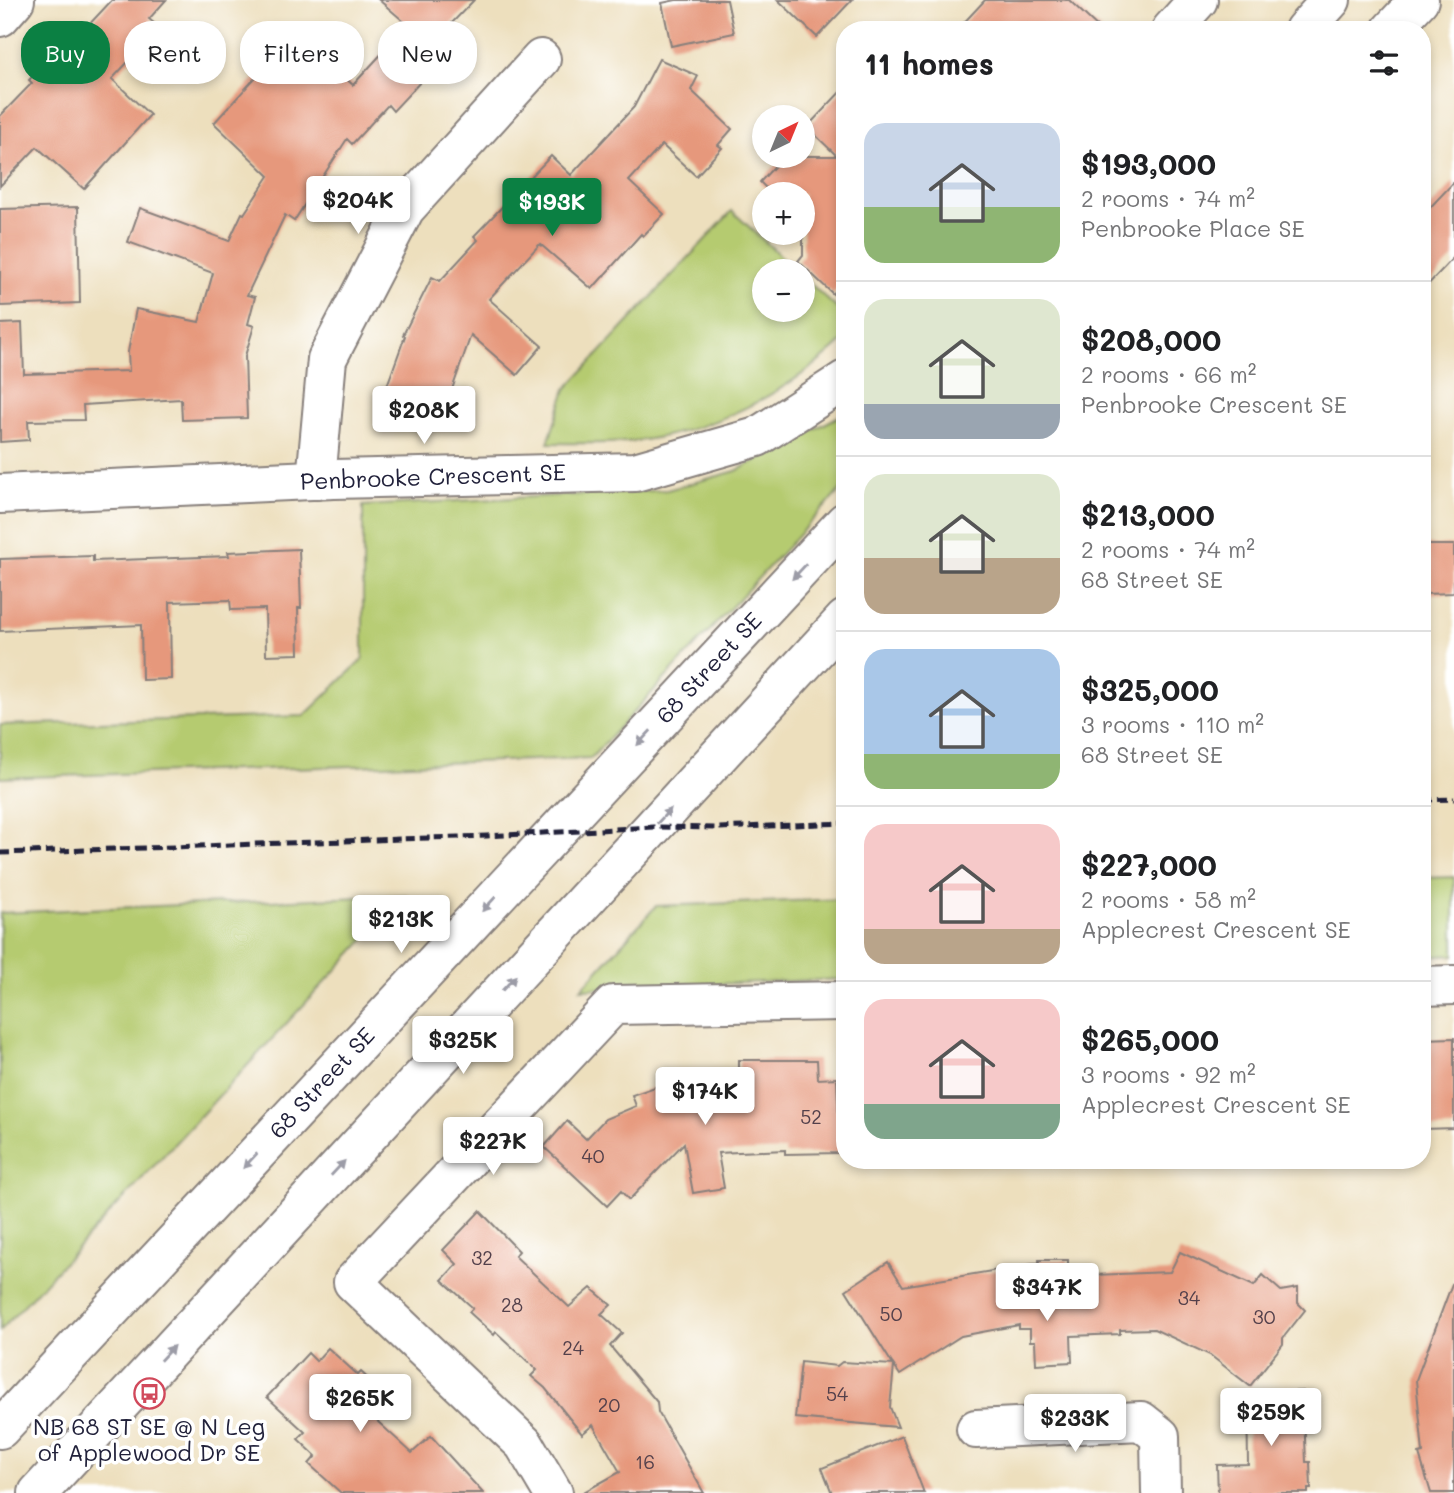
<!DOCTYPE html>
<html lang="en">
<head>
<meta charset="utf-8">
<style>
  body { margin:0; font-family:Mali,sans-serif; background:#f6f6f6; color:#202124; height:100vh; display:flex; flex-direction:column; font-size:26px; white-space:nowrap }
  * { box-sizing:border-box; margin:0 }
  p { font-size:23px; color:#757577 }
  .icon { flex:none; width:38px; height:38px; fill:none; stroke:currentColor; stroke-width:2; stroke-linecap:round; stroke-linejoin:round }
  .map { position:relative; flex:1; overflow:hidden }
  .panel { position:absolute; left:836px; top:21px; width:595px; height:1148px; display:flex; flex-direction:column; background:#fff; border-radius:28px; box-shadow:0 4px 10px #0003 }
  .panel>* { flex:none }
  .hud { position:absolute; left:21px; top:21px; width:665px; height:63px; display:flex; gap:14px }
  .needle { width:46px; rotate:43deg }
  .controls { position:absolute; left:752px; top:105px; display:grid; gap:14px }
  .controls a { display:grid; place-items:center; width:63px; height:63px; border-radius:50%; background:#fff; box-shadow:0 4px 10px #0003; font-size:35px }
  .price { position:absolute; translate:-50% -60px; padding:0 16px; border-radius:7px; background:#fff; color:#222; font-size:23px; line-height:46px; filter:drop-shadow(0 2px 4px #0008) }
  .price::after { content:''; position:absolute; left:50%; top:42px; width:21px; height:16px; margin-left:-10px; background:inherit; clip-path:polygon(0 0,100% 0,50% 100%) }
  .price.selected { background:#0b8043; color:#fff }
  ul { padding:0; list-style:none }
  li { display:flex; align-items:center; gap:21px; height:175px; padding:0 28px }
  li+li { border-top:2px solid #e0e0e0 }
  li span { display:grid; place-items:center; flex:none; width:196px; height:140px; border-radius:21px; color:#555 }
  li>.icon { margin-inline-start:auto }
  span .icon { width:84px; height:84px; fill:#fffc; stroke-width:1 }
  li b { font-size:30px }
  h2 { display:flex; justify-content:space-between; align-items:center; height:84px; padding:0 28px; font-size:30px }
  .pill { padding:0 24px; border-radius:28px; background:#fff; box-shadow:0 4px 10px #0003; font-size:24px; line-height:63px }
  .pill.selected { background:#0b8043; color:#fff }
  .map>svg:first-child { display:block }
</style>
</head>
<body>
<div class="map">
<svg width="1454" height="1493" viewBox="0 0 1454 1493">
  <rect width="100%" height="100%" fill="#fff"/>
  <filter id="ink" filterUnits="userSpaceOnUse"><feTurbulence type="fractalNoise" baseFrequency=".0143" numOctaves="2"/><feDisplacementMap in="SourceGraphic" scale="14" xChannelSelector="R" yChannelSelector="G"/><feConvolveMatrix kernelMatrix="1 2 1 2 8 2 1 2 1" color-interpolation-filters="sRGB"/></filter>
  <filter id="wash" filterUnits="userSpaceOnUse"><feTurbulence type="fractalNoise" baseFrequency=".00686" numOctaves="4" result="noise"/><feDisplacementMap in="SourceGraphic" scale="28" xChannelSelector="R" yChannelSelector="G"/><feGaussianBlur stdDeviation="1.57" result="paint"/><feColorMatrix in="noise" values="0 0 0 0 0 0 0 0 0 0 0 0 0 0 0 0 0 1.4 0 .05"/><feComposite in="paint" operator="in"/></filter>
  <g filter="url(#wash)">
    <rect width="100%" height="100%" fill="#eddfbd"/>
    <g fill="#b5cb6f" stroke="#6c7655" stroke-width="2">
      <path d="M732,211L797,271H765V310H803V277L845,316V339C793,388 727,424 656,438C620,445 584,443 548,443L566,389Z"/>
      <polygon points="845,413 845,485 591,758 0,778 0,725 304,716 363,659 363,506 667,490 736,471"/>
      <polygon points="1454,877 1454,955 1423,957 1423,878"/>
      <polygon points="406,895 0,1331 0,913"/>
      <polygon points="845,899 845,979 581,989 656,906"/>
    </g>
    <g id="blocks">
      <g fill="#e6987c">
        <polygon points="112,0 166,0 149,19 160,28 112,79 150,115 84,189 37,147 0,186 0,116 32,83 29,80 66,41 70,45"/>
        <polygon points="379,0 474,0 425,51 438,63 393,111 388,105 352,144 347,139 294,221 285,215 247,295 255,297 248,324 254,326 245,356 247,418 182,420 181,399 83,405 84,420 28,421 29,440 0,442 0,324 22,323 24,374 129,371 128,352 136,309 199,322 213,273 128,242 140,208 229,241 242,213 244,214 269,176 214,123 296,33 353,85 408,25"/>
        <polygon points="676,0 727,0 734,33 671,46 662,3"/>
        <polygon points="778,0 852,0 817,37"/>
        <polygon points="985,0 1069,0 1101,30 957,30"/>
        <polygon points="659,59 698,76 691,90 732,129 718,145 722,148 696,176 662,145 629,181 664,214 643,236 641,234 592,289 540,244 489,299 542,346 517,375 471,335 442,418 383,397 405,336 403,335 432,277 440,281 478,240 474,236 551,156 571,175 634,107"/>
        <polygon points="845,87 845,280 833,294 798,261 803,255 803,194 772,194 760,182 784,156 837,156 807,127"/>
        <polygon points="1454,182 1454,257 1423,290 1423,215"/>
        <polygon points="78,207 80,303 0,306 0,209"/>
        <polygon points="1423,545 1454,545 1454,593 1423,594"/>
        <polygon points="299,549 301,608 298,608 299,654 266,655 265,609 231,610 230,600 170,602 171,679 142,680 141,625 0,631 0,559 93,556 93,561 229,556 228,552"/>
        <polygon points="1454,1038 1454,1128 1423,1129 1423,1039"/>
        <polygon points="739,1060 817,1060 818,1079 837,1078 840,1153 785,1154 785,1150 718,1153 724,1188 693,1193 684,1143 629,1200 621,1191 607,1206 544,1147 567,1121 586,1139 605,1119 636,1106 632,1095 689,1075 692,1082 739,1081"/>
        <polygon points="480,1211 519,1251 515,1256 569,1307 591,1288 611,1305 601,1314 622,1333 610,1346 657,1402 658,1412 704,1493 582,1493 620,1472 593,1425 582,1434 545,1388 531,1376 537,1370 496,1332 494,1335 469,1312 473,1308 442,1280 457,1264 443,1250"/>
        <polygon points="1180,1252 1254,1286 1263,1275 1281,1291 1298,1288 1298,1303 1305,1310 1283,1338 1283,1344 1250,1386 1210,1355 1154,1329 1120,1330 1120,1334 1071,1336 1072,1362 1036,1364 1035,1341 1030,1341 1030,1329 1019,1329 1019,1325 961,1336 900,1375 894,1366 890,1407 898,1427 795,1418 801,1362 837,1366 842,1362 893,1365 846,1290 888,1262 903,1286 1039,1263 1039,1260 1068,1260 1068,1276 1170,1272"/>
        <polygon points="1452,1284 1454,1285 1454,1493 1431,1493 1419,1454 1423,1453 1416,1380"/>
        <polygon points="328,1348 358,1375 361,1372 389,1398 375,1412 381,1417 377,1421 412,1453 431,1436 483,1493 341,1493 309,1464 316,1456 298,1439 305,1432 267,1397 308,1353 316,1361"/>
        <polygon points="1303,1391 1306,1462 1310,1462 1311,1489 1308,1489 1308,1493 1218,1493 1217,1465 1248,1464 1247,1393"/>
        <polygon points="902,1436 924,1493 832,1493 822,1468"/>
      </g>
    </g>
  </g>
  <g filter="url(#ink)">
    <use href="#blocks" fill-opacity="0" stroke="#88807c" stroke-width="2"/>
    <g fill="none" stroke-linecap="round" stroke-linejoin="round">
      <defs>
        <g id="minor">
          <polyline points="0,17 15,0"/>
          <polyline points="1171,30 1198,0"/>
          <polyline points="316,480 327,359 405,209 541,59"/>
          <polyline points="0,494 334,479 635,472 757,437 845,380"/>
          <polyline points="1423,986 1454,985"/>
          <polyline points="976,1429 1141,1421 1160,1436 1161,1493"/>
          <polyline points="553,1493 524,1444 353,1282 613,1005 845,1001"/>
        </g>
        <g id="major">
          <polyline points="1304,30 1331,0"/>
          <polyline points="1391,30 1419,0"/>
          <polyline points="0,1429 845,522"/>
          <polyline points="38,1493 845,619"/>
        </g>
      </defs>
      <use href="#minor" stroke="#88807c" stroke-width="42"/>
      <use href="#major" stroke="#88807c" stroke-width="42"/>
      <use href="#minor" stroke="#fff" stroke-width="38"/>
      <use href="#major" stroke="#fff" stroke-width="38"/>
      <g stroke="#22223b" stroke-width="5" stroke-dasharray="10 5" stroke-linecap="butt">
        <polyline points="1423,800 1454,799"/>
        <polyline points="0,853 487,836 653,827 718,828 845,823"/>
      </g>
    </g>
    <defs><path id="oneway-solid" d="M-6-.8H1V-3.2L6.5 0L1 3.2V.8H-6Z" transform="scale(1.75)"/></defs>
    <g fill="#9c9ca7">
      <use href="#oneway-solid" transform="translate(799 572) rotate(133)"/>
      <use href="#oneway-solid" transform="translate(644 738) rotate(133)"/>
      <use href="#oneway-solid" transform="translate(664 816) rotate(-47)"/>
      <use href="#oneway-solid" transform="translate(489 904) rotate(133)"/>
      <use href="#oneway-solid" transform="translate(509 983) rotate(-47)"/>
      <use href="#oneway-solid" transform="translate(250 1161) rotate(133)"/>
      <use href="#oneway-solid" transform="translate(338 1168) rotate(-47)"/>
      <use href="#oneway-solid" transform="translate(167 1353) rotate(-47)"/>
    </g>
  </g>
  <defs>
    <symbol id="bus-ring" viewBox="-11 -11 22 22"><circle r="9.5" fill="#fff" stroke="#d1495b" stroke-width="1.5"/><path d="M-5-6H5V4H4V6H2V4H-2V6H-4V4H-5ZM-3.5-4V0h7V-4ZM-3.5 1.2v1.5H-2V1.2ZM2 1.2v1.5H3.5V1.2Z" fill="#d1495b"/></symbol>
  </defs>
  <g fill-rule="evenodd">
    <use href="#bus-ring" x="132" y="1376" width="35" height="35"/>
  </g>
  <g text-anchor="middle" stroke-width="7" stroke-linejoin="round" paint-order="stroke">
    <g font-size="19" fill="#53404b">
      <text x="811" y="1124">52</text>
      <text x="593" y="1163">40</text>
      <text x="482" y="1265">32</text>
      <text x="1189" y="1305">34</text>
      <text x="512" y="1312">28</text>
      <text x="891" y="1321">50</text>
      <text x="1264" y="1324">30</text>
      <text x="573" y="1355">24</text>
      <text x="837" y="1401">54</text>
      <text x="609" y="1412">20</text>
      <text x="645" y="1469">16</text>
    </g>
    <g font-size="23" fill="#22223b" stroke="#fff">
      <text transform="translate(433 477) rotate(-2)" y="8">Penbrooke Crescent SE</text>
      <text transform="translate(709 668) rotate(-47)" y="8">68 Street SE</text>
      <text transform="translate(322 1083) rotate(-47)" y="8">68 Street SE</text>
    </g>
    <g font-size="23" fill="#22223b" stroke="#fff">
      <text x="149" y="1435">NB 68 ST SE @ N Leg<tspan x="149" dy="26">of Applewood Dr SE</tspan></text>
    </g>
  </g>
</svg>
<div class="controls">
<a><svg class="needle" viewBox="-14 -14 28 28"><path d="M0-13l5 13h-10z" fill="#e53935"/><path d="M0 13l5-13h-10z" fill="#757577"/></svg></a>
<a>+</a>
<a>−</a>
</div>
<b class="price" style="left:358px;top:236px">$204K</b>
<b class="price selected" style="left:552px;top:238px">$193K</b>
<b class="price" style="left:424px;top:446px">$208K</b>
<b class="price" style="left:401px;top:955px">$213K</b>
<b class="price" style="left:463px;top:1076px">$325K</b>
<b class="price" style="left:705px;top:1127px">$174K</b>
<b class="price" style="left:493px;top:1177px">$227K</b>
<b class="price" style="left:1047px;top:1323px">$347K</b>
<b class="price" style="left:360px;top:1434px">$265K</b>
<b class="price" style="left:1271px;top:1448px">$259K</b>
<b class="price" style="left:1075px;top:1454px">$233K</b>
<div class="hud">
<a class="pill selected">Buy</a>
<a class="pill">Rent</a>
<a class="pill">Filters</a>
<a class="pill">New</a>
</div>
<section class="panel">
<h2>11 homes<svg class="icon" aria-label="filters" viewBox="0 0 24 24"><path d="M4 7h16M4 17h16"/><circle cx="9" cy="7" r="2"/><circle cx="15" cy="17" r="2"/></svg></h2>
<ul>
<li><span style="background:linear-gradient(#c9d6e8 60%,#8fb573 0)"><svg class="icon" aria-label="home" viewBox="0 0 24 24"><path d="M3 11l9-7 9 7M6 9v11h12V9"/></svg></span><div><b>$193,000</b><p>2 rooms · 74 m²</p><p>Penbrooke Place SE</p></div></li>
<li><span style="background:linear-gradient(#dfe7d0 75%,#9aa5b1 0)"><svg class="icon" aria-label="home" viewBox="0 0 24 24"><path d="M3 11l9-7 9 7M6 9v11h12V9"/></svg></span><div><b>$208,000</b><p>2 rooms · 66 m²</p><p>Penbrooke Crescent SE</p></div></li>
<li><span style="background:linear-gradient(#dfe7d0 60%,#b9a48a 0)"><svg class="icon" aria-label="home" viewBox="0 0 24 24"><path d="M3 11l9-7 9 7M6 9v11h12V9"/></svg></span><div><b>$213,000</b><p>2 rooms · 74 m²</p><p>68 Street SE</p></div></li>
<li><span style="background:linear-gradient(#a9c7e8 75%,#8fb573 0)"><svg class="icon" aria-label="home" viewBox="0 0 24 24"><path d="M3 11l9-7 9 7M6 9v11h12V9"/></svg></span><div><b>$325,000</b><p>3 rooms · 110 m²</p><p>68 Street SE</p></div></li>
<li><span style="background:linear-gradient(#f6c9c9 75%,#b9a48a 0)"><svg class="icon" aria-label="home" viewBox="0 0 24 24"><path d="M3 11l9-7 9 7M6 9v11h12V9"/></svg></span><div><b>$227,000</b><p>2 rooms · 58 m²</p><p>Applecrest Crescent SE</p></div></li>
<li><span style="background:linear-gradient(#f6c9c9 75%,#7fa58c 0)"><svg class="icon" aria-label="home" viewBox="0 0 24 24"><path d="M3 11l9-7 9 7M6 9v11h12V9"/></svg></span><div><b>$265,000</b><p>3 rooms · 92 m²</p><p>Applecrest Crescent SE</p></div></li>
</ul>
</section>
</div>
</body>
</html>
